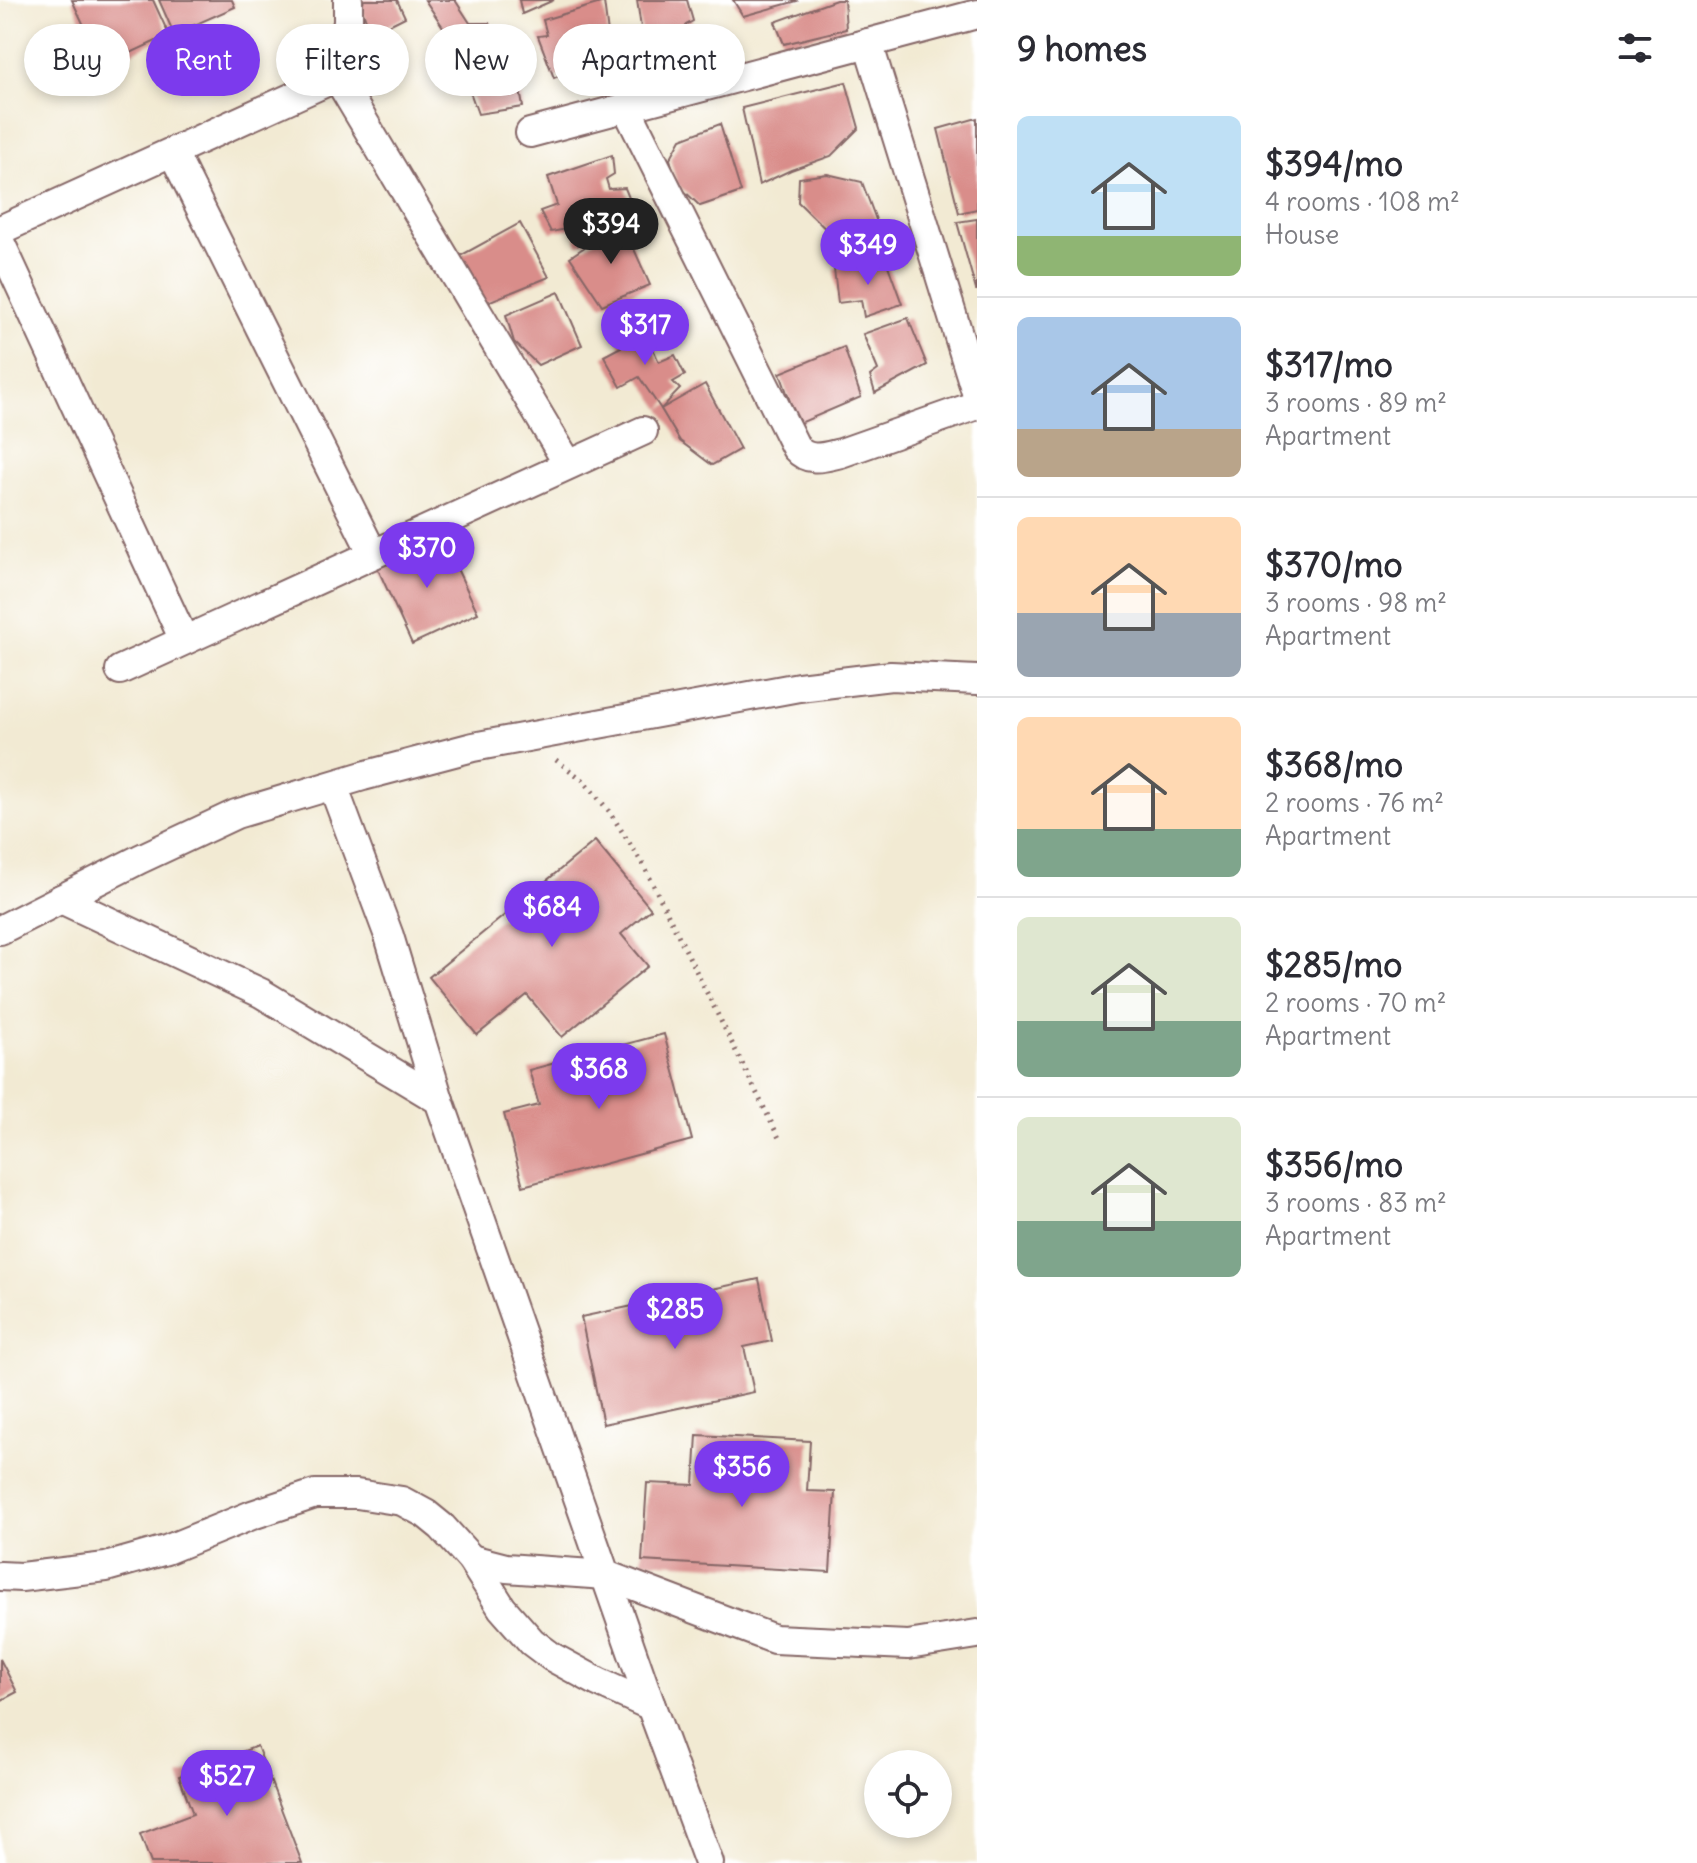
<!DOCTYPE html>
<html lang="en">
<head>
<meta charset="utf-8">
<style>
  body { margin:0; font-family:Delius,sans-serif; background:#f2f2f3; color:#2b2b33; height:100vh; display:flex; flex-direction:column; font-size:30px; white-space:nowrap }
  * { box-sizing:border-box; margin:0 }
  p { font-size:26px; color:#7c7c81 }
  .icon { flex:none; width:44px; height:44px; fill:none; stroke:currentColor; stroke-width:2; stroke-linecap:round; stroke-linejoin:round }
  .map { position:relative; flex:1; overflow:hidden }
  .sheet { display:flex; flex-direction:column; background:#fff; width:720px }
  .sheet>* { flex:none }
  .hud { position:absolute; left:24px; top:24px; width:760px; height:72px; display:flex; gap:16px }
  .tools { position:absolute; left:864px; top:1750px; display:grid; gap:16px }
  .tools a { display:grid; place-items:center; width:88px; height:88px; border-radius:50%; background:#fff; box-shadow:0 4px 12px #0003; font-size:40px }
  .price { position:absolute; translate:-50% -68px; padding:0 18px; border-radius:28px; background:#7c3aed; color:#fff; font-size:26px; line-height:52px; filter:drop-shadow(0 2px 4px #0008) }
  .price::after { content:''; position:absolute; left:50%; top:48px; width:24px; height:18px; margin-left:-12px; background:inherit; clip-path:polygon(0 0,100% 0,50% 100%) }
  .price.active { background:#222; color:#fff }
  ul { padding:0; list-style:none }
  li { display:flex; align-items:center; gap:24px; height:200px; padding:0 40px }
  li+li { border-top:2px solid #e1e1e2 }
  li span { display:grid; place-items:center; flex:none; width:224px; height:160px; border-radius:12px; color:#555 }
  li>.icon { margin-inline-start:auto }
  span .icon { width:96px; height:96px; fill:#fffc; stroke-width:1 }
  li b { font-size:34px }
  h2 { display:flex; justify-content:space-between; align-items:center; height:96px; padding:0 40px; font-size:34px }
  .tag { padding:0 28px; border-radius:36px; background:#fff; box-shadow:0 4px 12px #0003; font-size:28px; line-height:72px }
  .tag.active { background:#7c3aed; color:#fff }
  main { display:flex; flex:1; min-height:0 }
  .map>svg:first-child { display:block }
</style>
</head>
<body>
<main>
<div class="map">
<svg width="977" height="1863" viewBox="0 0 977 1863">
  <rect width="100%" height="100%" fill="#fff"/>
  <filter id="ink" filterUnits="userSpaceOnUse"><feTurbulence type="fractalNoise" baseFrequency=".0125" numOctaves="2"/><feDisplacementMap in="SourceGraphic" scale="16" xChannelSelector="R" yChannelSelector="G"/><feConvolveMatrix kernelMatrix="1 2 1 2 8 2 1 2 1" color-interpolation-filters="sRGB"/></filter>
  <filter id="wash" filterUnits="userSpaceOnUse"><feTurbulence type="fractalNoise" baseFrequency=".006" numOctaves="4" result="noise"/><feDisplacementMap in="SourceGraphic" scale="32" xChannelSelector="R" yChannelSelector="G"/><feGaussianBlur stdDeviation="1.8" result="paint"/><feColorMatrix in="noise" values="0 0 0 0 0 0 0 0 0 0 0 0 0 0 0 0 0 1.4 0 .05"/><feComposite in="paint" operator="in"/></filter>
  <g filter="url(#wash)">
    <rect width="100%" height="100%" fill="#f2ead3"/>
    <g id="blocks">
      <g fill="#d98d8a">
        <polygon points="72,0 153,0 169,35 103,66"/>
        <polygon points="159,0 232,0 235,7 174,34"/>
        <polygon points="365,0 397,0 405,17 371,34 360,3"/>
        <polygon points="425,0 455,0 470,23 489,23 510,79 518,79 523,107 478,114 451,39"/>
        <polygon points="519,0 554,0 522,14"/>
        <polygon points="637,0 687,0 693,21 686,25 695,63 648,77"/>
        <polygon points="733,0 796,0 797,1 743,16"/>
        <polygon points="836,0 844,0 846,29 784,44 775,22"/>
        <polygon points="604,2 609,41 601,44 608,73 583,82 568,72 554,78 538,36 547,35 543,20"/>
        <polygon points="846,82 859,128 831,156 791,170 759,185 742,108"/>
        <polygon points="977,118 977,209 959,213 938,129"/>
        <polygon points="720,124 741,192 700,206 677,184 670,159 681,139"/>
        <polygon points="612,155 614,174 606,179 609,189 625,188 636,215 578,245 573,228 551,232 540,211 557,205 548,177"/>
        <polygon points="827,174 862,182 879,228 839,242 798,202 799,178"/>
        <polygon points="977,219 977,290 976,290 957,222"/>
        <polygon points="622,222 650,285 602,305 570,257"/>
        <polygon points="520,223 549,277 483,304 460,256"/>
        <polygon points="886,260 902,304 864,317 861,300 838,303 834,269"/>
        <polygon points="559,292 582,345 538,365 514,342 506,315"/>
        <polygon points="908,318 927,365 875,393 870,376 878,370 863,334"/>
        <polygon points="643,327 659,362 675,355 685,375 673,382 680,389 661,409 639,377 621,387 604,356 621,347 618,339"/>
        <polygon points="844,347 861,397 798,424 780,373"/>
        <polygon points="705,384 740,449 712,465 680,441 661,409"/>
        <polygon points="442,537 478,613 412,644 377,567"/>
        <polygon points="595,841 651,909 621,934 648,966 562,1037 527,995 477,1035 429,977"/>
        <polygon points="664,1034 692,1140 523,1186 504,1114 539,1105 529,1070"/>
        <polygon points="759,1279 772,1341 744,1347 754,1392 603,1424 581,1317"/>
        <polygon points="697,1435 810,1441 807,1491 835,1492 830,1572 642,1561 647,1483 694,1485"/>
        <polygon points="0,1659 17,1692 0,1701"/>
        <polygon points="257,1746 302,1863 151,1863 140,1834 193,1814 179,1776"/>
      </g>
    </g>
  </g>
  <g filter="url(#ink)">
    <use href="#blocks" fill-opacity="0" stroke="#856666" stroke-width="2"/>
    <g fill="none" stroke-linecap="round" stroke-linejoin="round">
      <defs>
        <g id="minor">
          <polyline points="868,43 977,395"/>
          <polyline points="337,77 568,464"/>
          <path d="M626,107L796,448C809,463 824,457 841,453L977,405"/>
          <polyline points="530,133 977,14"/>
          <polyline points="173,153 373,554"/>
          <polyline points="0,230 337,77 348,22 348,0"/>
          <polyline points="0,242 184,640"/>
          <polyline points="120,670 643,431"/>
          <polyline points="333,786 389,936 439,1100"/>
          <polyline points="61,899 261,993 439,1100 651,1706 709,1863"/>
          <polyline points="0,930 140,859 236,814 363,776 473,747 799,687 891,676 977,680"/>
          <polyline points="471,1559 506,1568 606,1575 774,1639 908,1645 977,1634"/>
          <polyline points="0,1576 21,1577 106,1567 166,1550 252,1515 315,1494 357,1494 402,1501 426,1514 442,1527 471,1559 502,1608 532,1642 552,1657 598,1682 651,1706"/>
        </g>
      </defs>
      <use href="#minor" stroke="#856666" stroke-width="32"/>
      <polyline stroke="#856666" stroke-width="5" stroke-dasharray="2 6" stroke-linecap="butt" points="556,760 583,780 609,811 644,866 779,1138"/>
      <use href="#minor" stroke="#fff" stroke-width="28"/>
    </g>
  </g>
</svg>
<div class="tools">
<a><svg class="icon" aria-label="locate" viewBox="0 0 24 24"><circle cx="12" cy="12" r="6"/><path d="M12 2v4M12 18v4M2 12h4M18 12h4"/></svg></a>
</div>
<b class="price active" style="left:611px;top:266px">$394</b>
<b class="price" style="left:868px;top:287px">$349</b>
<b class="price" style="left:645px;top:367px">$317</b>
<b class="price" style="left:427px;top:590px">$370</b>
<b class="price" style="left:552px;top:949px">$684</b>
<b class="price" style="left:599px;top:1111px">$368</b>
<b class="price" style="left:675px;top:1351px">$285</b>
<b class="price" style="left:742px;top:1509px">$356</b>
<b class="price" style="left:227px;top:1818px">$527</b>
<div class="hud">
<a class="tag">Buy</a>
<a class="tag active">Rent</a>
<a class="tag">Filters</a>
<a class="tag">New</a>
<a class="tag">Apartment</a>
</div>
</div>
<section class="sheet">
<h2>9 homes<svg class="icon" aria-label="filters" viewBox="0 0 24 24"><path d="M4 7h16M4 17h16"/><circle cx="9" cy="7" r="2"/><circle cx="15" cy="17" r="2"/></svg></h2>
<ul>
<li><span style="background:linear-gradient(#bfe0f5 75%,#8fb573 0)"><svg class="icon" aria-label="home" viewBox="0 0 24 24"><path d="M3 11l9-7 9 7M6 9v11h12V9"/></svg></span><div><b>$394/mo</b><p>4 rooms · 108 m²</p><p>House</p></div></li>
<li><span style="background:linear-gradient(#a9c7e8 70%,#b9a48a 0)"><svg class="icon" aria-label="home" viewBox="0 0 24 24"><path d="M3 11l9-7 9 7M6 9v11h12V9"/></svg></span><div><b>$317/mo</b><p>3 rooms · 89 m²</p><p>Apartment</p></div></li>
<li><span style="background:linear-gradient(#ffd9b3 60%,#9aa5b1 0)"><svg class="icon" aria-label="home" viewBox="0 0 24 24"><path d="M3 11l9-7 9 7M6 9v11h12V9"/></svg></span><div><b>$370/mo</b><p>3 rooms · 98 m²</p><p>Apartment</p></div></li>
<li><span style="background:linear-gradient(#ffd9b3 70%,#7fa58c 0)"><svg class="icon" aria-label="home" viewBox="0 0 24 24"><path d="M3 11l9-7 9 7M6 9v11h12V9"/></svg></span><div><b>$368/mo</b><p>2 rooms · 76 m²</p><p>Apartment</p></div></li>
<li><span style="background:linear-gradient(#dfe7d0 65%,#7fa58c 0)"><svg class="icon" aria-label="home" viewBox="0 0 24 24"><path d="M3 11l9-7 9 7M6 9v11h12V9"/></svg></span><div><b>$285/mo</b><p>2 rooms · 70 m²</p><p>Apartment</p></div></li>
<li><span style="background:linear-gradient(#dfe7d0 65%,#7fa58c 0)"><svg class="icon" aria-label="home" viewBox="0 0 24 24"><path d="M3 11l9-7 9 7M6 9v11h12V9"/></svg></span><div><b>$356/mo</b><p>3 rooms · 83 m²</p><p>Apartment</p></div></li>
</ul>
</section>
</main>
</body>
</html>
